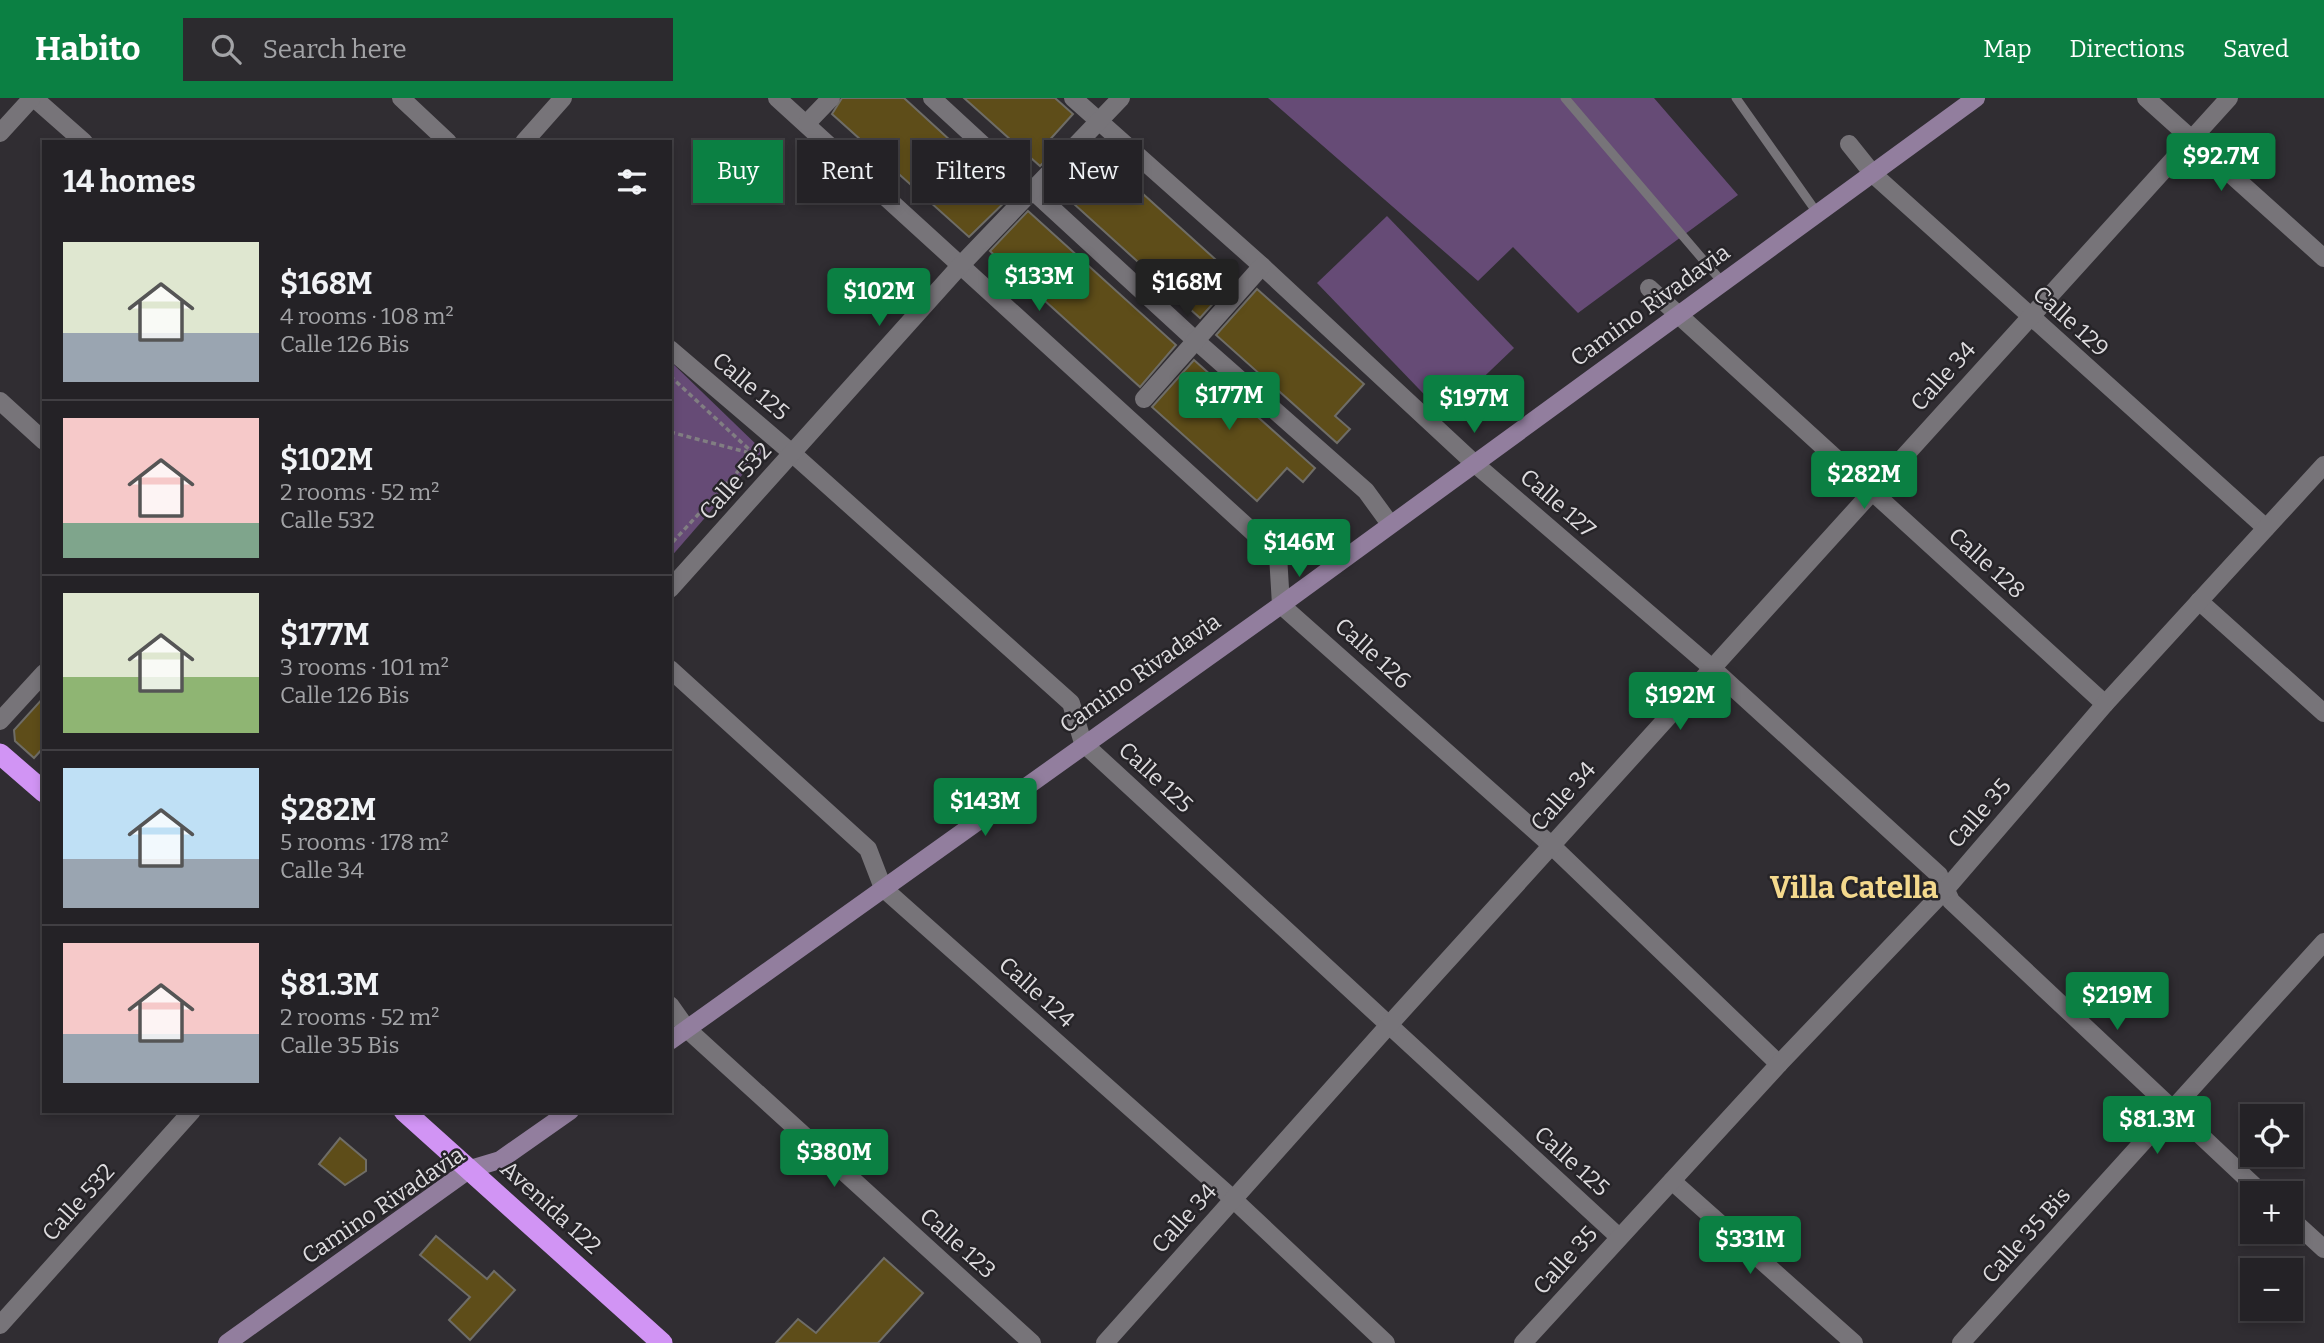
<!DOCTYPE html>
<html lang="en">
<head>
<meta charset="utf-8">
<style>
  body { margin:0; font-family:Bitter,serif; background:#2c2a2e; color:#f1f3f6; height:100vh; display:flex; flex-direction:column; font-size:26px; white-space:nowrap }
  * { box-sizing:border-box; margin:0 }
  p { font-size:23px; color:#a3a4a7 }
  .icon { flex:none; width:38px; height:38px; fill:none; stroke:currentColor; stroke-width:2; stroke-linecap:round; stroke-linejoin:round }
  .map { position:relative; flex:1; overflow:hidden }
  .details { position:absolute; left:42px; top:42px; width:630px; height:973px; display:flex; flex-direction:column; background:#242226; border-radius:0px; box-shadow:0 4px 10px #0003,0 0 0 2px #413f43 }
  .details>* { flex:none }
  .top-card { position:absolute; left:693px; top:42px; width:665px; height:63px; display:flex; gap:14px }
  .fabs { position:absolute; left:2240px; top:1006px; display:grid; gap:14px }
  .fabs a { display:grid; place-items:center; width:63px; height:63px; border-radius:0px; background:#242226; box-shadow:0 4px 10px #0003,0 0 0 2px #413f43; font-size:35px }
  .price { position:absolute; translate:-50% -60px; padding:0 16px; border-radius:7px; background:#0b8043; color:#fff; font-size:23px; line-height:46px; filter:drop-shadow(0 2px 4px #0008) }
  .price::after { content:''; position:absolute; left:50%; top:42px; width:21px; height:16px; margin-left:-10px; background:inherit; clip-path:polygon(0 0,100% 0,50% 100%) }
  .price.on { background:#222; color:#fff }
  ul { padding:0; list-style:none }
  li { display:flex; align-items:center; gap:21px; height:175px; padding:0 21px }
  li+li { border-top:2px solid #413f43 }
  li span { display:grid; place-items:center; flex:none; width:196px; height:140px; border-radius:0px; color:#555 }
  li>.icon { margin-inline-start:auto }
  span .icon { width:84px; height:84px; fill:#fffc; stroke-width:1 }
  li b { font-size:30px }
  h2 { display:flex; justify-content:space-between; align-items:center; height:84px; padding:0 21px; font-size:30px }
  .chip { padding:0 24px; border-radius:0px; background:#242226; box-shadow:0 4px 10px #0003,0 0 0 2px #413f43; font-size:24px; line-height:63px }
  .chip.on { background:#0b8043; color:#fff }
  header { display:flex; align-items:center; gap:42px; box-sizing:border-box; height:98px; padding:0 35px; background:#0b8043; color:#fff }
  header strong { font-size:33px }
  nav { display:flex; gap:38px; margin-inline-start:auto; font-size:24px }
  .search { width:490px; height:63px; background:#2c2a2e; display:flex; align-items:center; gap:18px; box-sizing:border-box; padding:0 24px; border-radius:0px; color:#a3a4a7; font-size:26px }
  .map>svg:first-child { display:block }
</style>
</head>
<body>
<header>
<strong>Habito</strong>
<div class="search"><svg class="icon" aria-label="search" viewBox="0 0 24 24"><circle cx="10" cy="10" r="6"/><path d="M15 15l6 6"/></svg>Search here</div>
<nav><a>Map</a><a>Directions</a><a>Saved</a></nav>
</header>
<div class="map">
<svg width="2324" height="1245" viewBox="0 0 2324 1245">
  <rect width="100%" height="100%" fill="#302d32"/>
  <g fill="#664b76">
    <polygon points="1268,0 1654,0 1738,97 1578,215 1513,149 1478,183"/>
    <polygon points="1387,118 1514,250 1444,317 1317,185"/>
    <polygon points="670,263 763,353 670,460"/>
  </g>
  <g fill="#5e4d19" stroke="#6f6d67" stroke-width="2">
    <polygon points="842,0 904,0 1011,98 969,139 832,16"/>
    <polygon points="964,0 1055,0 1073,16 1045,47 1053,55 1040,68"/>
    <polygon points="1090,48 1236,180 1200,220 1053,87"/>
    <polygon points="1028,113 1176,247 1140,289 990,153"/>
    <polygon points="1257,191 1364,286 1335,318 1350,331 1337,345 1216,237"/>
    <polygon points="1194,262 1315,370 1303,384 1287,370 1257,403 1152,309"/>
    <polygon points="44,599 44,649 34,660 15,643 14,632"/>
    <polygon points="340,1040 366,1062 366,1073 345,1087 319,1066"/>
    <polygon points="436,1138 487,1181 494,1173 515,1192 470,1242 449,1222 470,1199 420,1157"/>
    <polygon points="884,1160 923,1195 878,1245 776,1245 798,1221 816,1235"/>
  </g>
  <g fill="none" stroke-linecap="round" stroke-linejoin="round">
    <g stroke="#817e82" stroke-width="3.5" stroke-dasharray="5 3.5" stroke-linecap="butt">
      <polyline points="670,278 754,356 670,447"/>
      <polyline points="670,334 754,356 763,353"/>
    </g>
    <g stroke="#777479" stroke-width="9">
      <polyline points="1565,0 1723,185"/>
      <polyline points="1736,0 1818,116"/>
    </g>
    <g stroke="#777479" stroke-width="18">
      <polyline points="34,0 84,44"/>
      <polyline points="401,0 448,44"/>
      <polyline points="777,0 1278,457 1281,507 1551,747 1779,966"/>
      <polyline points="932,0 1194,241 1366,393 1390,426"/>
      <polyline points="1073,0 1262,168 1474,365 1712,570 1939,777 1951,803 2263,1096"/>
      <polyline points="2146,0 2324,160"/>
      <polyline points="807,25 831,0"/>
      <polyline points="0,35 32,0"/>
      <polyline points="524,44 563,0"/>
      <polyline points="1849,46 1873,76 2266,430"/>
      <polyline points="1649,190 2105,606"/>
      <polyline points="670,251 793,356 1071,605 1083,645 1619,1139"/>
      <polyline points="1144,301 1262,168"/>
      <polyline points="0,303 44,343"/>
      <polyline points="670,491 959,169 1121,0"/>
      <polyline points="2199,503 2324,615"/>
      <polyline points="670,571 868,751 883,790 1233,1101 1386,1245"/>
      <polyline points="0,623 44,575"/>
      <polyline points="670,907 687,931 1032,1245"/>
      <polyline points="1672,1083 1854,1245"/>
      <polyline points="2291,1121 2324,1151"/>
      <polyline points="0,1227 192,1013"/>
      <polyline points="1105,1245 1388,928 2229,0"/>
      <polyline points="1523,1245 1779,966 1946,791 2105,606 2324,367"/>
      <polyline points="1961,1245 2324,844"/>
    </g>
    <g stroke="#927e9e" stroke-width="18">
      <polyline points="670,943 1281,507 1976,0"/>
      <polyline points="227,1245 470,1071 500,1062 570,1013"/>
    </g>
    <g stroke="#d194f4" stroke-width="21">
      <polyline points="0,656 44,694"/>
      <polyline points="404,1013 662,1245"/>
    </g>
  </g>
  <g text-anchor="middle" stroke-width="5" stroke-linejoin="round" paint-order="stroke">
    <g font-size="23" fill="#dddbde" stroke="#262428">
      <text transform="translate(1650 207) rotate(-36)" y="8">Camino Rivadavia</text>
      <text transform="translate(2071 223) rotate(42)" y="8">Calle 129</text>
      <text transform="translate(1943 278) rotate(-48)" y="8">Calle 34</text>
      <text transform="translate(751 288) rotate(40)" y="8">Calle 125</text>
      <text transform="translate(735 383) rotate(-48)" y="8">Calle 532</text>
      <text transform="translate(1558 405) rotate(41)" y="8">Calle 127</text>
      <text transform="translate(1987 465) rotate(42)" y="8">Calle 128</text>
      <text transform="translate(1373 555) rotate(42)" y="8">Calle 126</text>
      <text transform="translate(1140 575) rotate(-35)" y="8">Camino Rivadavia</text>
      <text transform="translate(1156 679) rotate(43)" y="8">Calle 125</text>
      <text transform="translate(1563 698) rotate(-48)" y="8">Calle 34</text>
      <text transform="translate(1979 715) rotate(-49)" y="8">Calle 35</text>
      <text transform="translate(1037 894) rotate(42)" y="8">Calle 124</text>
      <text transform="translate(1572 1063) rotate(42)" y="8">Calle 125</text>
      <text transform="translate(78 1104) rotate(-48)" y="8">Calle 532</text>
      <text transform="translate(383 1107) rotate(-34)" y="8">Camino Rivadavia</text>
      <text transform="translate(551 1109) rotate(42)" y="8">Avenida 122</text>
      <text transform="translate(1184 1120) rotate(-48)" y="8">Calle 34</text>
      <text transform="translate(2026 1137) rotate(-48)" y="8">Calle 35 Bis</text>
      <text transform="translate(958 1145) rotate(42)" y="8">Calle 123</text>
      <text transform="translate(1565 1162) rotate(-48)" y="8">Calle 35</text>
    </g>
    <g font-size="30" font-weight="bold" fill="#f4d98d" stroke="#262428">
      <text x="1854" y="800">Villa Catella</text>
    </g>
  </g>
</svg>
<div class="fabs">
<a><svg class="icon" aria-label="locate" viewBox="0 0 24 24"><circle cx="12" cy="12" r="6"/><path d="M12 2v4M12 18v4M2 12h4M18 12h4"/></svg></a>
<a>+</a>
<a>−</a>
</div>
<b class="price" style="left:2221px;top:95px">$92.7M</b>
<b class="price" style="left:1039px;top:215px">$133M</b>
<b class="price on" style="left:1187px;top:221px">$168M</b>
<b class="price" style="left:879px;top:230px">$102M</b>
<b class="price" style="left:1229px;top:334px">$177M</b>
<b class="price" style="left:1474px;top:337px">$197M</b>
<b class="price" style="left:1864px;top:413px">$282M</b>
<b class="price" style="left:1299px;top:481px">$146M</b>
<b class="price" style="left:1680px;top:634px">$192M</b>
<b class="price" style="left:985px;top:740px">$143M</b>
<b class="price" style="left:2117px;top:934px">$219M</b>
<b class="price" style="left:2157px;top:1058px">$81.3M</b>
<b class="price" style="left:834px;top:1091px">$380M</b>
<b class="price" style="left:1750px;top:1178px">$331M</b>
<div class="top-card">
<a class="chip on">Buy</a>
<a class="chip">Rent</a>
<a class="chip">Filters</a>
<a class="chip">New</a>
</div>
<section class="details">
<h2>14 homes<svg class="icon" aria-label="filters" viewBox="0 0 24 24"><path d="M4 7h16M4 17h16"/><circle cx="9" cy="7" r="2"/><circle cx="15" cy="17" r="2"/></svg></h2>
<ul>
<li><span style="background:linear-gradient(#dfe7d0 65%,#9aa5b1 0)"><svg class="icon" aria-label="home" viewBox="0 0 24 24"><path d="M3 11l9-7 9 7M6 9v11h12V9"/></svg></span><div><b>$168M</b><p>4 rooms · 108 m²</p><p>Calle 126 Bis</p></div></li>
<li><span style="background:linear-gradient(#f6c9c9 75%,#7fa58c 0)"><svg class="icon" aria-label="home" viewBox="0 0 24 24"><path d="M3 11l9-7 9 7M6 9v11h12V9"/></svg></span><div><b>$102M</b><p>2 rooms · 52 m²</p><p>Calle 532</p></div></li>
<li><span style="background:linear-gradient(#dfe7d0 60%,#8fb573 0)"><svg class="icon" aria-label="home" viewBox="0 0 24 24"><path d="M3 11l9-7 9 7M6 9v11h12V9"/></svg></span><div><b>$177M</b><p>3 rooms · 101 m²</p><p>Calle 126 Bis</p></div></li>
<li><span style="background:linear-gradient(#bfe0f5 65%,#9aa5b1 0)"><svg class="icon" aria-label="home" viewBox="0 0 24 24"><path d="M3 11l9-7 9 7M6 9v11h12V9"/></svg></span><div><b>$282M</b><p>5 rooms · 178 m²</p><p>Calle 34</p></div></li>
<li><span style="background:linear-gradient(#f6c9c9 65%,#9aa5b1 0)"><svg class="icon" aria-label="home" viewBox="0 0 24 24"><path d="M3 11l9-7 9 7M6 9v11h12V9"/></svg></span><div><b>$81.3M</b><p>2 rooms · 52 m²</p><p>Calle 35 Bis</p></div></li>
</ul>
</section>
</div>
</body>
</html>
